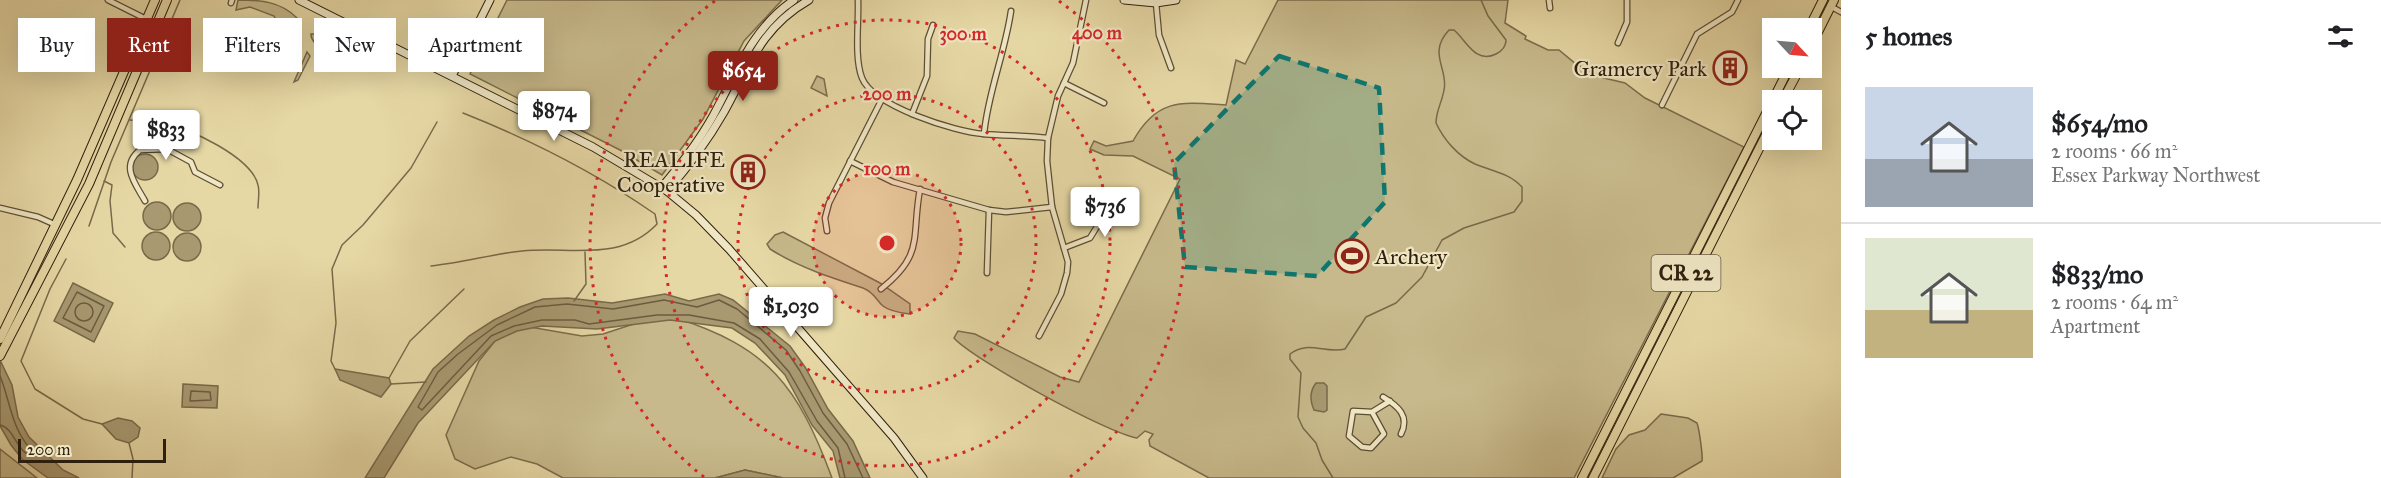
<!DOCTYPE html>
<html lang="en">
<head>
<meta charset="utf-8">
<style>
  body { margin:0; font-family:"IM FELL Great Primer",serif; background:#f6f6f6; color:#202124; height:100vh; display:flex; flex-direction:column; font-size:22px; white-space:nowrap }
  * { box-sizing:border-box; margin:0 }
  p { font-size:20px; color:#757577 }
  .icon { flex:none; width:33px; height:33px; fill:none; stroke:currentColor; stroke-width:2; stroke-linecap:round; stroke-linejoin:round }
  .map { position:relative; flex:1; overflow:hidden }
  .drawer { display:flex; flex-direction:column; background:#fff; width:540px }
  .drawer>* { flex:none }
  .top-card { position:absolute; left:18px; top:18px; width:570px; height:54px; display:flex; gap:12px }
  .needle { width:39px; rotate:116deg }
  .tools { position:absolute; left:1762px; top:18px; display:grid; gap:12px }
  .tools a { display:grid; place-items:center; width:60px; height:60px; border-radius:0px; background:#fff; box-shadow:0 6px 24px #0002; font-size:30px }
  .scale { position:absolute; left:18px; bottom:15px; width:148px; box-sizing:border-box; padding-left:6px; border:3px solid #2f200d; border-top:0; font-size:16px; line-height:21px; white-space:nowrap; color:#2f200d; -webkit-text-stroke:4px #efe6c4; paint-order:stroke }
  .price { position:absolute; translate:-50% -51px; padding:0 14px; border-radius:6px; background:#fff; color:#222; font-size:20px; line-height:39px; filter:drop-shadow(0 2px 3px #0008) }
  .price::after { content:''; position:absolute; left:50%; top:36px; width:18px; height:14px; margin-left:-9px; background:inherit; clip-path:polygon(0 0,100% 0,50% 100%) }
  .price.active { background:#8f2418; color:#fff }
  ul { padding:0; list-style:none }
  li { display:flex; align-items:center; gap:18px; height:150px; padding:0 24px }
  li+li { border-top:2px solid #e0e0e0 }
  li span { display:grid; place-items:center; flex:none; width:168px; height:120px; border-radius:0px; color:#555 }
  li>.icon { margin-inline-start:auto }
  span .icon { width:72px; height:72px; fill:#fffc; stroke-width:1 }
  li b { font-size:26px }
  h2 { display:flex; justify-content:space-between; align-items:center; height:72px; padding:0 24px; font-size:26px }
  .chip { padding:0 21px; border-radius:0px; background:#fff; box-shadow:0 6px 24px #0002; font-size:21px; line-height:54px }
  .chip.active { background:#8f2418; color:#fff }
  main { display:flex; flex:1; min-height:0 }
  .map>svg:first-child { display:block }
</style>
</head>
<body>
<main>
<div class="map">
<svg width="1841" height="478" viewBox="0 0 1841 478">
  <rect width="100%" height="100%" fill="#e6d8a5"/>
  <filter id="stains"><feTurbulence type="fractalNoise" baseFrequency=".00333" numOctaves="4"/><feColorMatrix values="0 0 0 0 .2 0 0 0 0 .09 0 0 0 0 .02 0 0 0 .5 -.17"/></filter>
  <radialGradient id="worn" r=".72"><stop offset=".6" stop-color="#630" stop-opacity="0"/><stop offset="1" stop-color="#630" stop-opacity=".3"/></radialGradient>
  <g fill="#c7b98b" stroke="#7b6c4c" stroke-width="1.5">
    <path d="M238,0C260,0 280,1 297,18L296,27L287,33L282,32L274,16L250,7L236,10Z"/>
    <polygon points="507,0 782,0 744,41 703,119 662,175 620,150 470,74"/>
    <path d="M1278,0H1508L1505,23L1526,36L1525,39L1548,50H1559L1576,64L1604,78L1625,83L1645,98L1744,147L1574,478H1209L1150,446L1149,440L1153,434L1145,431L1137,438C1109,434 972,359 954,338L958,331L975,334L1060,377L1079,382L1180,179L1133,156L1104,155L1090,149L1094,141L1106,146L1133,141C1157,98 1181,102 1226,105L1236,60L1245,64Z"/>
    <path d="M311,34C326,33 342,48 350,59L349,67L346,69C338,67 310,43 311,34Z"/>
    <polygon points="307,52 310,56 298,80 294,82"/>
    <polygon points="817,76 824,79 827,96 811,88"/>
    <path d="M783,232L880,283L910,304V314C902,313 889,311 883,306C876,300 874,292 863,288C832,278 798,267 770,249L767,244L775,235Z"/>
    <path d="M673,317C769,347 798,386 832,478H783L745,470L715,478H563L537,464L511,457L475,469L455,459L446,435L479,361L495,341L524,326L582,336L603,334L649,319Z"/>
    <path d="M1661,414L1688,418L1697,423C1699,428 1703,456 1702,461L1673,478H1602L1616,449L1629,435L1645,430Z"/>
    <polygon points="0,449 37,478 0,478"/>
  </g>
  <g fill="#a89971" stroke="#786949" stroke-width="1.5">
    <circle cx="145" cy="167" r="13"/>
    <circle cx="157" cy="216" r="14"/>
    <circle cx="187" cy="217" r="14"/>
    <circle cx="156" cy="246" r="14"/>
    <circle cx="187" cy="247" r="14"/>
    <polygon points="73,283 113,303 94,342 54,321"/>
    <polygon points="665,294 689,301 719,294 733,300 790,346 805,367 828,409 853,441 870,478 840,478 833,451 812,425 785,375 755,343 732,328 670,320 597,329 542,326 517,331 495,341 418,423 384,478 365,478 433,369 469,336 494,320 520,307 543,299 568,298 612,303"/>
    <polygon points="0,360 12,385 18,417 29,437 63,470 79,478 48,478 22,459 11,445 0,426"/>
    <polygon points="335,369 389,378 391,384 381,397 340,380"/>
    <path d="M1316,383H1324L1327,386V410L1324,412L1314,410C1310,401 1309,392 1316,383Z"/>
    <polygon points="183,384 218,386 217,408 182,407"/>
    <polygon points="118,418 132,421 140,428 138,437 129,443 116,439 102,424"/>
    <polygon points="745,470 783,478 715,478"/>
  </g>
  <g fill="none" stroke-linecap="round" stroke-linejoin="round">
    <g stroke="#6c5c3f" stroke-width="1.5">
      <polygon points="77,292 104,306 91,332 63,318"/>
      <circle cx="84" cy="312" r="9"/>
      <path d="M0,376C11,403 11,430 34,453V456C17,455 15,428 0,425"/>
      <polygon points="191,391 210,392 211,400 190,401"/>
      <polyline points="845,478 838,448 817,421 789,372 760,339 734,323 689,315 657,315 589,324 575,320 542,320 514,326 491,336 422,410 418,407 438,372 458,354 497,325 535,307 567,304 613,309 664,300 697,307 719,300 737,309 786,350 800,371 823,413 847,444 863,478"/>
    </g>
    <g stroke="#786949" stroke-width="1.5">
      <path d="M130,120C141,121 152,120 163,122C188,128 252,157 258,185C260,191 258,201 258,208"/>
      <polyline points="104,181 112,185 110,201 113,233 125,247"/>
      <polyline points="89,226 111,162 180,0"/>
      <polyline points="66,259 50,289 21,361 35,389 83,419 102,424"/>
      <path d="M431,266C462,263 492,254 522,251C570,246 620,263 657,224L655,214C596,173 531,140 463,113"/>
      <polyline points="574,301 586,284 585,252"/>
      <polyline points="335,369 331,361 336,323 332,269 342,245 363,225 411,168 437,122"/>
      <polyline points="389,378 410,341 464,289"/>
      <polyline points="391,384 426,382"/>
      <polyline points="129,443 133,459 132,478"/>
      <path d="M1333,478L1322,460L1316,443L1303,428L1298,417L1301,373L1290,359V354C1308,340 1325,354 1345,349L1366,317L1396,303L1422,277L1442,240L1464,228L1514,212L1522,201V187C1509,173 1492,171 1475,164C1458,156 1444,140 1436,123C1436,111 1442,102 1444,90C1449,70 1427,53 1449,30H1454C1467,41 1475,64 1496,54C1502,51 1506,47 1506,40L1488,16L1481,0"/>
    </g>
    <defs>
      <g id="street">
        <polyline points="108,0 146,19"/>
        <path d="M858,0C859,22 854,58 862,78C873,106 955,132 984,134C1005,136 1027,135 1048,138"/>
        <polyline points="1549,0 1550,8"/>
        <polyline points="231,3 232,0"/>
        <polyline points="1156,3 1159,35 1171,68"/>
        <polyline points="1830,6 1841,12"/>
        <polyline points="1618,43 1627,22 1627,0"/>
        <polyline points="1064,83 1104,103"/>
        <polyline points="1662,105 1697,34 1732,12 1738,0"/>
        <polyline points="912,114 927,76 928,39 933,25"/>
        <path d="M984,134C988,92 1005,53 1011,11"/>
        <polyline points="850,161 893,182 989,210 1006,212 1052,207"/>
        <path d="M145,201C135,183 120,166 140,150L167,149L191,162L195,172L220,185"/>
        <polyline points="0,208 38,217 56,225"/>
        <polyline points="827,231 825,218 829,203 882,99"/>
        <polyline points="1064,248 1090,238 1117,194"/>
        <polyline points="987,273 989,210"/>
        <path d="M881,289C925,254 911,238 920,189"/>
        <polyline points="1039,336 1061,294 1067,273 1068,262 1052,207 1047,161 1048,138 1058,96 1073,63 1086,0"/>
        <path d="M1383,397C1398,406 1410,416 1401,434"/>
        <polyline points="1372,412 1353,411 1349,436 1362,447 1371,448 1384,434 1372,412 1390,401"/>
      </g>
      <g id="secondary">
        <polyline points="299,0 593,147 667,191 696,215 729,249 894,438 923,478"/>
        <polyline points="1124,0 1156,3 1176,0"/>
        <polyline points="452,76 490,0"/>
        <path d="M661,188C680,166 699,141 713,116C736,74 752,28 794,0"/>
        <path d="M667,191C688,167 708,140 724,112C749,67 760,28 809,0"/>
      </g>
      <g id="primary">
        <polyline points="1809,28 1823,0"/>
        <polyline points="1812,44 1834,0"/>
        <polyline points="1783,100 1800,68"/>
        <polyline points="0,339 77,180 155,0"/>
        <polyline points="0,356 89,184 167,0"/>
        <polyline points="1582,478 1789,68"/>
        <polyline points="1593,478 1773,121"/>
      </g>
    </defs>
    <use href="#street" stroke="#5d4e33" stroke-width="7"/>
    <use href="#secondary" stroke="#2f200d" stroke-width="9"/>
    <use href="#primary" stroke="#2f200d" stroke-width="10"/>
    <use href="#street" stroke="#efe6c4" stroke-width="4.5"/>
    <use href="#secondary" stroke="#efe6c4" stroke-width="7"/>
    <use href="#primary" stroke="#e6d8a5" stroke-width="8"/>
  </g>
  <path fill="#0f766e" fill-opacity="0.2" stroke="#0f766e" stroke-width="4.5" stroke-dasharray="12 8" stroke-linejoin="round" d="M1279,56L1379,88L1385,202L1317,276L1185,267L1174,163Z"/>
  <circle cx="887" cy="243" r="74" fill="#d62828" fill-opacity=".12"/>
  <g fill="none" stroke="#d62828" stroke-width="3" stroke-dasharray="3 6">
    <circle cx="887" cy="243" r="74"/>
    <circle cx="887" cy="243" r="149"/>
    <circle cx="887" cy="243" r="223"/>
    <path d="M704 477A297 297 0 0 1 715 1M1059 1A297 297 0 0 1 1070 477"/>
  </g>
  <defs>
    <symbol id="building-ring" viewBox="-11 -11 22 22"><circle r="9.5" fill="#efe6c4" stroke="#8f2418" stroke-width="1.5"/><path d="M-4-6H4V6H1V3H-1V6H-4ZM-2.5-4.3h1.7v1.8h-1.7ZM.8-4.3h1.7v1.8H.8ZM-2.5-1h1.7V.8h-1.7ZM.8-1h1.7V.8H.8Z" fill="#8f2418"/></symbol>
    <symbol id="stadium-ring" viewBox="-11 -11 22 22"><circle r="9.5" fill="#efe6c4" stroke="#8f2418" stroke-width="1.5"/><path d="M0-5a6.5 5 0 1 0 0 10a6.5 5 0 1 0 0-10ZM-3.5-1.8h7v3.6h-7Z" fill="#8f2418"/></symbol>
  </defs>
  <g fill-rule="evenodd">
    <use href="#building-ring" x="1711" y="49" width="38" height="38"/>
    <use href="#building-ring" x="729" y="153" width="38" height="38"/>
    <use href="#stadium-ring" x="1333" y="237" width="38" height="38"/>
  </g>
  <g text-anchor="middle" stroke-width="4.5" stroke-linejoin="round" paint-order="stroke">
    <rect fill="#efe6c4" stroke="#695b44" stroke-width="1.5" x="1651.5" y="255" width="69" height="36" rx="4.5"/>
    <g font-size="21" font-weight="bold" fill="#2f200d">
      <text x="1686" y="280">CR 22</text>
    </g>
    <g font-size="22" fill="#2f200d" stroke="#efe6c4" text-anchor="end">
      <text x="1707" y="76">Gramercy Park</text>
      <text x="725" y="167">REALIFE<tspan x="725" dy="25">Cooperative</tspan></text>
      <text x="1375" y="264" text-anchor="start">Archery</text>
    </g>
  </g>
  <circle cx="887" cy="243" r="9" fill="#d62828" stroke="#efe6c4" stroke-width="3"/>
  <g font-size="18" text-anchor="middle" font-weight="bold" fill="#d62828" stroke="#efe6c4" stroke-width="4.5" stroke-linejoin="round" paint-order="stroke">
    <text x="1097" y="39">400 m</text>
    <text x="963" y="40">300 m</text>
    <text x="887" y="100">200 m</text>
    <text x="887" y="175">100 m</text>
  </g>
  <rect width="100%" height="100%" filter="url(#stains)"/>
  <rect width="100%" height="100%" fill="url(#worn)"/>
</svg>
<div class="tools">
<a><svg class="needle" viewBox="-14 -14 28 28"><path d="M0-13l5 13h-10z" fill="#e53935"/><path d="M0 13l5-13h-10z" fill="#757577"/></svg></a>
<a><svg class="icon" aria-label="locate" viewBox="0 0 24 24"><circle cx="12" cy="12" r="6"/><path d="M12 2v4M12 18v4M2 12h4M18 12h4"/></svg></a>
</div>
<div class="scale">200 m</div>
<b class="price active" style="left:743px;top:102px">$654</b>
<b class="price" style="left:554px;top:142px">$874</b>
<b class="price" style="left:166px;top:161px">$833</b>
<b class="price" style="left:1105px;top:238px">$736</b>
<b class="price" style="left:791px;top:338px">$1,030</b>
<div class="top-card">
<a class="chip">Buy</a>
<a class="chip active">Rent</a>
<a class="chip">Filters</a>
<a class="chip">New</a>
<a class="chip">Apartment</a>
</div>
</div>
<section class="drawer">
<h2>5 homes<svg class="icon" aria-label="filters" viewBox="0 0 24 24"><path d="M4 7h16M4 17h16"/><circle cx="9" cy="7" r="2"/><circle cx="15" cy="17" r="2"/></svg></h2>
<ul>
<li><span style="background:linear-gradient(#c9d6e8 60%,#9aa5b1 0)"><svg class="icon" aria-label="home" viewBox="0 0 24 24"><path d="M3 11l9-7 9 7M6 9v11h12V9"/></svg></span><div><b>$654/mo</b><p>2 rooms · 66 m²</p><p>Essex Parkway Northwest</p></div></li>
<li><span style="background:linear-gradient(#dfe7d0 60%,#c2b280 0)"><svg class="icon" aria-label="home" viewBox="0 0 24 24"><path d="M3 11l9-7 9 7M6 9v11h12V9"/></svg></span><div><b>$833/mo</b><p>2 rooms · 64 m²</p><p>Apartment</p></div></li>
</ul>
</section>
</main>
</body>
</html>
